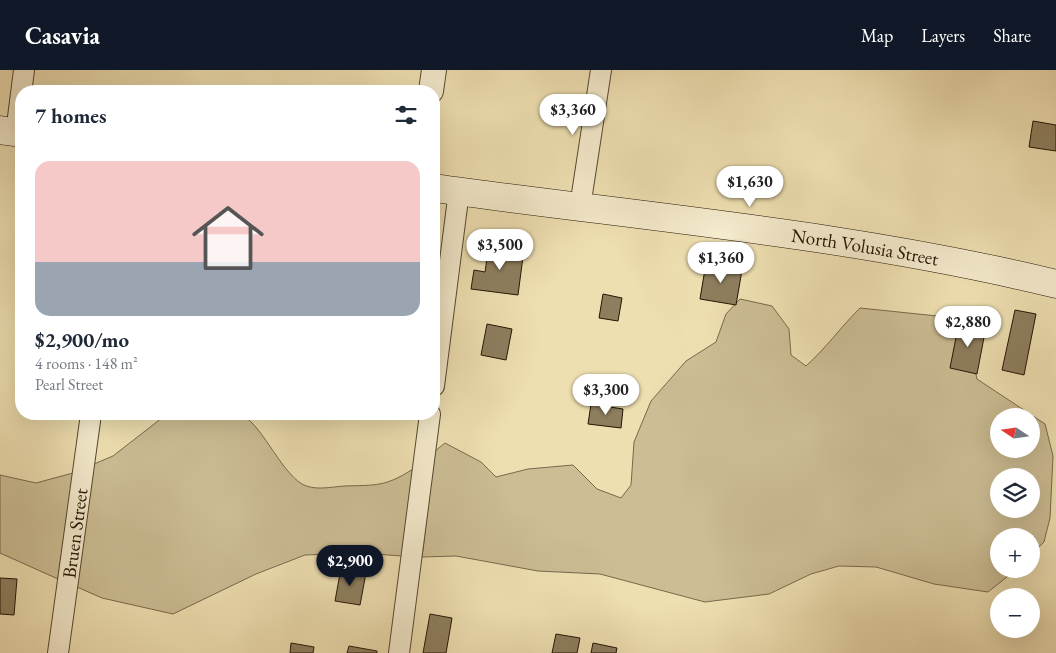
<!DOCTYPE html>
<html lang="en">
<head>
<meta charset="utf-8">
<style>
  body { margin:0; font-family:"EB Garamond",serif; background:#f2f2f3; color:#1f2937; height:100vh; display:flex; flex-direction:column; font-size:19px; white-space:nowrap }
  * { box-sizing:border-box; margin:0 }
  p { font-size:16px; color:#747a83 }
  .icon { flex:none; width:28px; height:28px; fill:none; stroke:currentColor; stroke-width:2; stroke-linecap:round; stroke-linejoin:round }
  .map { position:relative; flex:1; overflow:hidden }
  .drawer { position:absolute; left:15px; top:15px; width:425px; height:335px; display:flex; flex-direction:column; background:#fff; border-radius:20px; box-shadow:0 5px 20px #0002 }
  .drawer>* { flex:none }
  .needle { width:32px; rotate:283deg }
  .controls { position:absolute; left:990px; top:338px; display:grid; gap:10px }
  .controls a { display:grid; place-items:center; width:50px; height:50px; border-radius:50%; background:#fff; box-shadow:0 5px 20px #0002; font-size:25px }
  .price { position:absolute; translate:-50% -42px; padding:0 11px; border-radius:18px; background:#fff; color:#222; font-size:16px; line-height:32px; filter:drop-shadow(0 1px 2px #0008) }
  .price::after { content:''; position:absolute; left:50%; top:30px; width:15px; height:11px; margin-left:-8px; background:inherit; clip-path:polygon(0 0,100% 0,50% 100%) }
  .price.selected { background:#111827; color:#fff }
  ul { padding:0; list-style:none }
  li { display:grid; align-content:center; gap:10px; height:265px; padding:0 20px }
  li+li { border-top:1px solid #e0e1e3 }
  li span { display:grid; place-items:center; height:155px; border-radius:15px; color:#555 }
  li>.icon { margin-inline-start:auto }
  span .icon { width:90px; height:90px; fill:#fffc; stroke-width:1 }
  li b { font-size:21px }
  h2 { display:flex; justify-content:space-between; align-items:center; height:60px; padding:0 20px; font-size:21px }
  header { display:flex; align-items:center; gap:30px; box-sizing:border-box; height:70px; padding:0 25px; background:#111827; color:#fff }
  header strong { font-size:24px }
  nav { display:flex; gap:28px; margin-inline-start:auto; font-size:18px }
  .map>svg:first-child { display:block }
</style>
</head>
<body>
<header>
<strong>Casavia</strong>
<nav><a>Map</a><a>Layers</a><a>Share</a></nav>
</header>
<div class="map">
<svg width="1056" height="583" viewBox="0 0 1056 583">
  <rect width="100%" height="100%" fill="#eedfb1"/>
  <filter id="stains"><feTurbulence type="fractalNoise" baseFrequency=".004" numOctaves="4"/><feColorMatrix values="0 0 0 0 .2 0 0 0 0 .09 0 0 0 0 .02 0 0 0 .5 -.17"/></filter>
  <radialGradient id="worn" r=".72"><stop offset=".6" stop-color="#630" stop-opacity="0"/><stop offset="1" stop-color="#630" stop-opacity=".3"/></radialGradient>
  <g fill="#ccbd94" stroke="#78694c" fill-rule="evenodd">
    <path d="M740,229L772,236L789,259L791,285L806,296C826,278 841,257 860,238L947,247L968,270L977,309L1045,354L1053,386L1050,448L1044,472L1031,485V466H999V499H1017L988,522L934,514L876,497L839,496L811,504L769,524L705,532L600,504L538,501L456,486L422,487L435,381L445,373L481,392L496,407L528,399L573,395L597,419L621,428L631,415L634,372L651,331L686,291L716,272L726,244ZM999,346H1031V379H999ZM999,406H1031V439H999Z"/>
    <path d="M167,344H239C260,350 279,400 302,414C314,421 331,417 344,416C376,415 385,417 413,399L402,486L361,483L305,485L256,504L173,544L102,528L77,517L94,394L113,386Z"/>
    <polygon points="73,403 58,509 0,483 0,405 36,413"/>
  </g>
  <g fill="#8d7e5e" stroke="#241504">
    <polygon points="1033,51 1056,55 1056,81 1029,77"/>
    <polygon points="489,174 524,179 518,225 471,219 474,200 485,202"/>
    <polygon points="706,193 742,200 736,235 700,229"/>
    <polygon points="603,224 622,228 618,251 599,248"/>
    <polygon points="1015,240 1036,244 1024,305 1002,300"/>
    <polygon points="959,252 986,257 977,304 950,298"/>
    <polygon points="487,254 512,259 506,290 481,285"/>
    <polygon points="591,334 623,339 621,358 588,354"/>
    <polygon points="341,498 366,503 360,535 335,531"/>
    <polygon points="0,508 17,509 14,545 0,544"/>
    <polygon points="430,544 452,548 446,583 423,583"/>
    <polygon points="1001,559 1021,559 1020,565 1000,562"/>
    <polygon points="556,564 580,568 577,583 552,583"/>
    <polygon points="291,573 314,577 313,583 290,583"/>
    <polygon points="593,573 617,578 616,583 591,583"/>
    <polygon points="349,576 377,581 377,583 347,583"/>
  </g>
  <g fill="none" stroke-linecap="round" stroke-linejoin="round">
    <defs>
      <g id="minor">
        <polyline points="16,63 24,0"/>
        <polyline points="580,137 601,0"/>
        <polyline points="434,316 459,121"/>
        <path id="s1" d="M58,583L91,344"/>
        <polyline points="399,583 430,344"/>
      </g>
      <polyline id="tertiary" points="431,21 434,0"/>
      <g id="secondary">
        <polyline points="0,60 21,63"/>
        <path id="s2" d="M434,118C641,147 852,164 1056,214"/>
      </g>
    </defs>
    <use href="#minor" stroke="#56482f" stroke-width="22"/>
    <use href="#tertiary" stroke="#56482f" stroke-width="26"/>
    <use href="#secondary" stroke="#241504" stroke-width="29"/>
    <use href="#minor" stroke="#f4eacc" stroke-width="20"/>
    <use href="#tertiary" stroke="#f4eacc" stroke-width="24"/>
    <use href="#secondary" stroke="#f4eacc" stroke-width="28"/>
  </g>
  <g text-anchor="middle" stroke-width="4" stroke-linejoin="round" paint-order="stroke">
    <g font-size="19" fill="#241504" stroke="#f4eacc">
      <text dy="7" stroke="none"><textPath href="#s2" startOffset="435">North Volusia Street</textPath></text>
      <text dy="7" stroke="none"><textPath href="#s1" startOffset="121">Bruen Street</textPath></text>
    </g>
  </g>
  <rect width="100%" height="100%" filter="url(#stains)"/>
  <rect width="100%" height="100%" fill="url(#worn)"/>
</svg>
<div class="controls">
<a><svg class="needle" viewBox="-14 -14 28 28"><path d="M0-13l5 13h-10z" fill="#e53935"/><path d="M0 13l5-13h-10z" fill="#747a83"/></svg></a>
<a><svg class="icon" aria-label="layers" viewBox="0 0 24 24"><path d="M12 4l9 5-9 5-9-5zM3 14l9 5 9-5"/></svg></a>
<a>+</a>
<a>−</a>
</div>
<b class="price" style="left:573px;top:66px">$3,360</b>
<b class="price" style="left:750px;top:138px">$1,630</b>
<b class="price" style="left:500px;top:201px">$3,500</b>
<b class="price" style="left:721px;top:214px">$1,360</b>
<b class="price" style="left:968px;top:278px">$2,880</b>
<b class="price" style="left:606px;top:346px">$3,300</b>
<b class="price selected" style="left:350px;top:517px">$2,900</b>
<section class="drawer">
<h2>7 homes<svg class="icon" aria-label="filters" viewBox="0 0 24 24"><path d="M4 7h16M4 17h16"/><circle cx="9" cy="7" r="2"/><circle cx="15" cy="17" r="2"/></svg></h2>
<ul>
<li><span style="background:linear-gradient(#f6c9c9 65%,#9aa5b1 0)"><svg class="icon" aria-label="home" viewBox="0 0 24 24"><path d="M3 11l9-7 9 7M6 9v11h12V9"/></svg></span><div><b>$2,900/mo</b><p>4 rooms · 148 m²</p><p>Pearl Street</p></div></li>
</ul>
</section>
</div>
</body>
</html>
